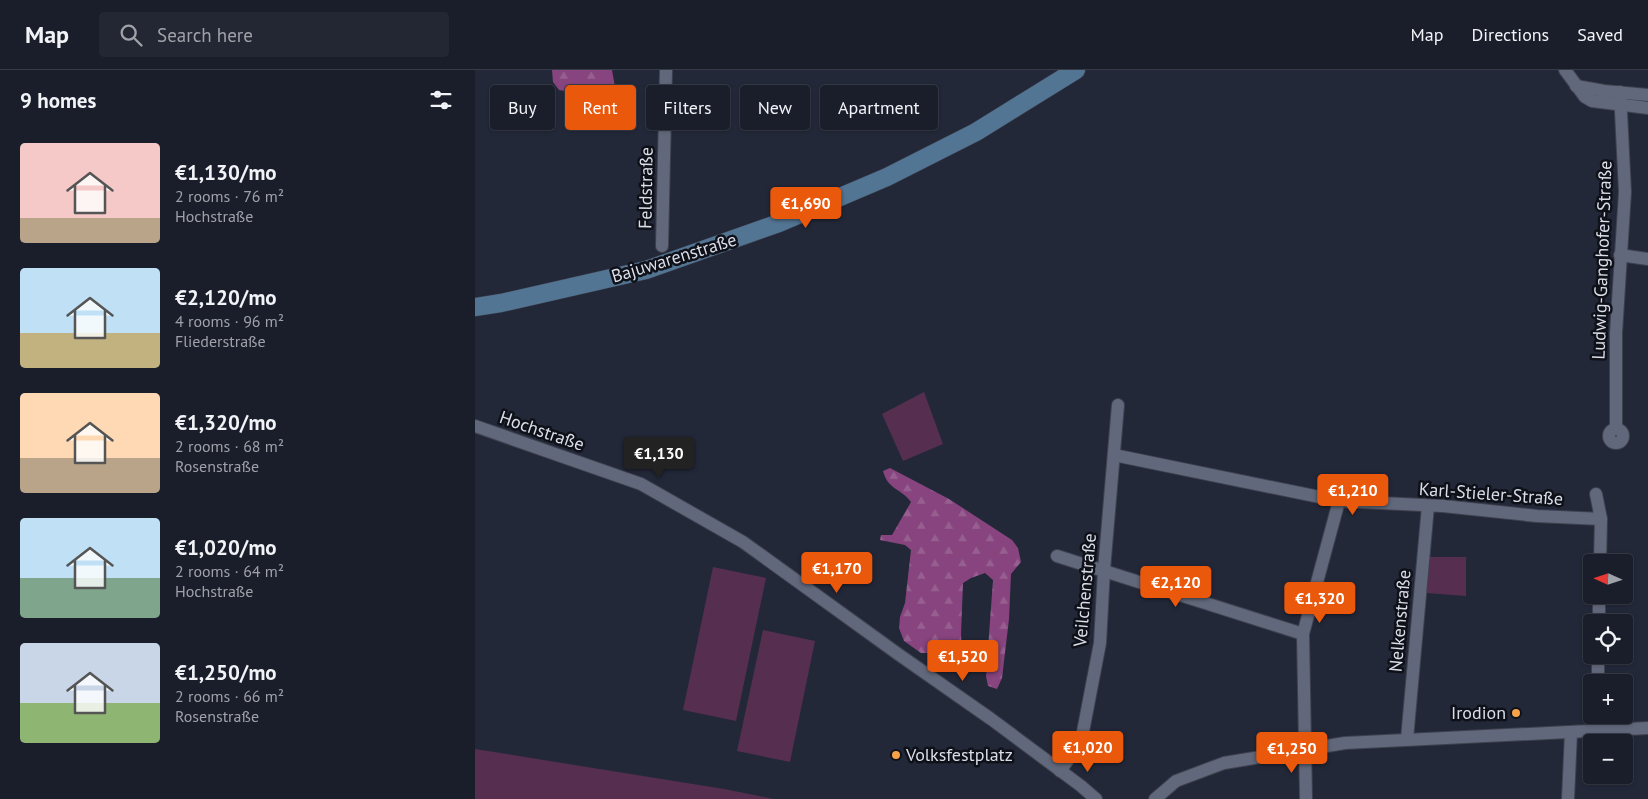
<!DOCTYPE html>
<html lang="en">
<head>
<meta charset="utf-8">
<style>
  body { margin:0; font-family:"PT Sans",sans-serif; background:#232733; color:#f1f3f6; height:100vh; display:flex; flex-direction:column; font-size:19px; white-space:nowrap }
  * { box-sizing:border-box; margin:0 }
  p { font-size:16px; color:#9fa2a9 }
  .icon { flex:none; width:28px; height:28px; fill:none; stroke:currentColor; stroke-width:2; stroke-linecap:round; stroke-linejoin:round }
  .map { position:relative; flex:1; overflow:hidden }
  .sheet { display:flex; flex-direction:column; background:#1a1e2b; width:475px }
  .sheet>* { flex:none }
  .top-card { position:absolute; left:15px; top:15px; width:475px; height:45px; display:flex; gap:10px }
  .needle { width:32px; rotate:273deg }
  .buttons { position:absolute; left:1108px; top:484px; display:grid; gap:10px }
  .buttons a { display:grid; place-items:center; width:50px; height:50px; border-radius:5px; background:#1a1e2b; box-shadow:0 1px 4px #0004,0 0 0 1px #383c47; font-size:25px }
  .price { position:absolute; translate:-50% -42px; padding:0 11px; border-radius:5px; background:#ea580c; color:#fff; font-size:16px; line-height:32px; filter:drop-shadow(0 1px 2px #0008) }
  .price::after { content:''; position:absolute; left:50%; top:30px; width:15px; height:11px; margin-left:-8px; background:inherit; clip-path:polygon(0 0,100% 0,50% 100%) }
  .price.selected { background:#222; color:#fff }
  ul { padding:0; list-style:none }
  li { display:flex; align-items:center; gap:15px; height:125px; padding:0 20px }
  li span { display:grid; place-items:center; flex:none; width:140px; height:100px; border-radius:5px; color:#555 }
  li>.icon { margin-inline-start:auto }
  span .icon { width:60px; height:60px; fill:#fffc; stroke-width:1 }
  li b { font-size:21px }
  h2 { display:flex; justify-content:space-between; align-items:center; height:60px; padding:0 20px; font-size:21px }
  .pill { padding:0 18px; border-radius:5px; background:#1a1e2b; box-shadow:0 1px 4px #0004,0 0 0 1px #383c47; font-size:18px; line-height:45px }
  .pill.selected { background:#ea580c; color:#fff }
  header { display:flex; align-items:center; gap:30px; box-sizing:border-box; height:70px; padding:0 25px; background:#1a1e2b; border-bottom:1px solid #383c47 }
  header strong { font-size:24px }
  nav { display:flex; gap:28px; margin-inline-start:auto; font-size:18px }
  .search { width:350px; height:45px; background:#232733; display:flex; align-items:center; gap:12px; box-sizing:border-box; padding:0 18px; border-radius:5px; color:#9fa2a9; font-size:19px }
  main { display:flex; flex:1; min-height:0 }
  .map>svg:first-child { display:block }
</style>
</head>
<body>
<header>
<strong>Map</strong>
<div class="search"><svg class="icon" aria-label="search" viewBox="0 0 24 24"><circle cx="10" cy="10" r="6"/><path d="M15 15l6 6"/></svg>Search here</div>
<nav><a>Map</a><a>Directions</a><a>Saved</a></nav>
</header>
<main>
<section class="sheet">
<h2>9 homes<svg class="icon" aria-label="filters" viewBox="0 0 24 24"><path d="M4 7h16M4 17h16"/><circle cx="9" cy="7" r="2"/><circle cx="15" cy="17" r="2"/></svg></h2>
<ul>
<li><span style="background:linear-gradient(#f6c9c9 75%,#b9a48a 0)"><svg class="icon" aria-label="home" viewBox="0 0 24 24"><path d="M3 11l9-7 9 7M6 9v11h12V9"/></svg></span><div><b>€1,130/mo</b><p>2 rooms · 76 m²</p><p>Hochstraße</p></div></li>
<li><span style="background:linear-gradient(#bfe0f5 65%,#c2b280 0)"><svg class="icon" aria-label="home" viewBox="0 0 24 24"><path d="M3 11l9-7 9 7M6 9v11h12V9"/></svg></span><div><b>€2,120/mo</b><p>4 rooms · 96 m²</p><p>Fliederstraße</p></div></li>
<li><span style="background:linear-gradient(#ffd9b3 65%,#b9a48a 0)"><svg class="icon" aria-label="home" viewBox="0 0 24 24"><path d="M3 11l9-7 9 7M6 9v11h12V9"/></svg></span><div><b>€1,320/mo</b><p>2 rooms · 68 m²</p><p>Rosenstraße</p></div></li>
<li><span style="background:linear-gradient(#bfe0f5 60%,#7fa58c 0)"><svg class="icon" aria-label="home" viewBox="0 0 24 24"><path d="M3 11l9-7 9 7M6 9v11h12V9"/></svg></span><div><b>€1,020/mo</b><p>2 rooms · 64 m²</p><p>Hochstraße</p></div></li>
<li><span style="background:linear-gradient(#c9d6e8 60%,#8fb573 0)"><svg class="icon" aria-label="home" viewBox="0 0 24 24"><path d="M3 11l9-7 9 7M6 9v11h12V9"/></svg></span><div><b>€1,250/mo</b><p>2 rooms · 66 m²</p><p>Rosenstraße</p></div></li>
</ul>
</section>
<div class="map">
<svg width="1173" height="729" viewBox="0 0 1173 729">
  <defs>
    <pattern id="forest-firs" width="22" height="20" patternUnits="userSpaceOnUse" patternTransform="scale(1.25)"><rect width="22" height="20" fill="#87447e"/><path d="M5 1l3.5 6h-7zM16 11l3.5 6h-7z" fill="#975f90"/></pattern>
  </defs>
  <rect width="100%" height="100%" fill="#232839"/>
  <g fill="#552e50">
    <polygon points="449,322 468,374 428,391 407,344"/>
    <polygon points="955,487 991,487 991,526 951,523"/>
    <polygon points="238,497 291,508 261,651 208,640"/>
    <polygon points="288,560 340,571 315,692 262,681"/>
    <polygon points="0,679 249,719 299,729 0,729"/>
  </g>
  <g fill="url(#forest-firs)">
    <path d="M77,0H137L140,17L136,23C118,21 100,23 84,20L78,12Z"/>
    <path d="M415,398L474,429L537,470L543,478L546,492L536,504L534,549L527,608L522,619L513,616L511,606L518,510L510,503L496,508L488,513L486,564L487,580L485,594L475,599L468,595L465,583H446L429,571L424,558L425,547L430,533L436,480L430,475L405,470L406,465H417L436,432C426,418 413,420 408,401Z"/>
  </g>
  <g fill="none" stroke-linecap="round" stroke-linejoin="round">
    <defs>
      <g id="minor">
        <polyline points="1090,0 1110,27 1117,31 1173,38"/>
        <polyline points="1101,16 1129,21 1173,25"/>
        <polyline points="187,176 191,0"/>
        <polyline points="1145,185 1173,189"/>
        <polyline points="0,356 166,414 268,472 423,584 516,649 606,716 621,729"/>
        <circle cx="1141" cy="366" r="7"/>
        <polyline points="1141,359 1141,263 1150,122 1145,22"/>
        <polyline points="639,385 864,431 968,436 1062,446 1126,449"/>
        <polyline points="1121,424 1126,449 1125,492"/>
        <polyline points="582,486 828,564"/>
        <polyline points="1124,552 1124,525"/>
        <polyline points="1123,612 1123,585"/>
        <polyline points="1122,661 1122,645"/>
        <polyline points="932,669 953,436"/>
        <polyline points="585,701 606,672 625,573 629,500 643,335"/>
        <polyline points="680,729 701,711 749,693 870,673 1173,658"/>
        <polyline points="831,729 828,564 864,431"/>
        <polyline points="1093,729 1096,662"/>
      </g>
      <polyline id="secondary" points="0,237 26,233 171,200 304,153 412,107 501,62 601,0"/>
    </defs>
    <use href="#minor" stroke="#3e424f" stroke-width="14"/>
    <use href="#secondary" stroke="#3e424f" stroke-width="19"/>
    <use href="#minor" stroke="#62687b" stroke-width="12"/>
    <use href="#secondary" stroke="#537594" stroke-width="18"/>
  </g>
  <g fill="#f7a149" stroke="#0f1119" stroke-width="2">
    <circle cx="1041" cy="643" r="5"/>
    <circle cx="421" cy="685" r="5"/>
  </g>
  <g text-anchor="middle" stroke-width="5" stroke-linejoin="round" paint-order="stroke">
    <g font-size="18" fill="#dbdee9" stroke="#0f1119">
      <text transform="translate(171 118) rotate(-89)" y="6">Feldstraße</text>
      <text transform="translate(199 188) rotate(-17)" y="6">Bajuwarenstraße</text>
      <text transform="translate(1127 190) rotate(-88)" y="6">Ludwig-Ganghofer-Straße</text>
      <text transform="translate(67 361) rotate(19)" y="6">Hochstraße</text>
      <text transform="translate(1016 424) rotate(4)" y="6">Karl-Stieler-Straße</text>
      <text transform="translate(610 520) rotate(-85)" y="6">Veilchenstraße</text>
      <text transform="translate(925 551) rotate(-85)" y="6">Nelkenstraße</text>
    </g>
    <g font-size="18" fill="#dbdee9" stroke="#0f1119" text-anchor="end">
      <text x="1031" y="649">Irodion</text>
      <text x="431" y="691" text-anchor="start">Volksfestplatz</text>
    </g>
  </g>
</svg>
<div class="buttons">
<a><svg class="needle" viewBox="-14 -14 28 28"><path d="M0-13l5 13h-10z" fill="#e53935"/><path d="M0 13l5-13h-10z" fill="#9fa2a9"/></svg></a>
<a><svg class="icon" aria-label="locate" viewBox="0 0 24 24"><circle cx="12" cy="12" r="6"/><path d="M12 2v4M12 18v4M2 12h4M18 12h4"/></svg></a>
<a>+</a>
<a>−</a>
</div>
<b class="price" style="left:331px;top:159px">€1,690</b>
<b class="price selected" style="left:184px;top:409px">€1,130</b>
<b class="price" style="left:878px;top:446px">€1,210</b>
<b class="price" style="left:362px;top:524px">€1,170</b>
<b class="price" style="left:701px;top:538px">€2,120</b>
<b class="price" style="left:845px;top:554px">€1,320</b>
<b class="price" style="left:488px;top:612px">€1,520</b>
<b class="price" style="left:613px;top:703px">€1,020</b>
<b class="price" style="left:817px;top:704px">€1,250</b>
<div class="top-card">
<a class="pill">Buy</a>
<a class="pill selected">Rent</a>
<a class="pill">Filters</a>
<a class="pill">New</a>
<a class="pill">Apartment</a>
</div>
</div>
</main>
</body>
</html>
